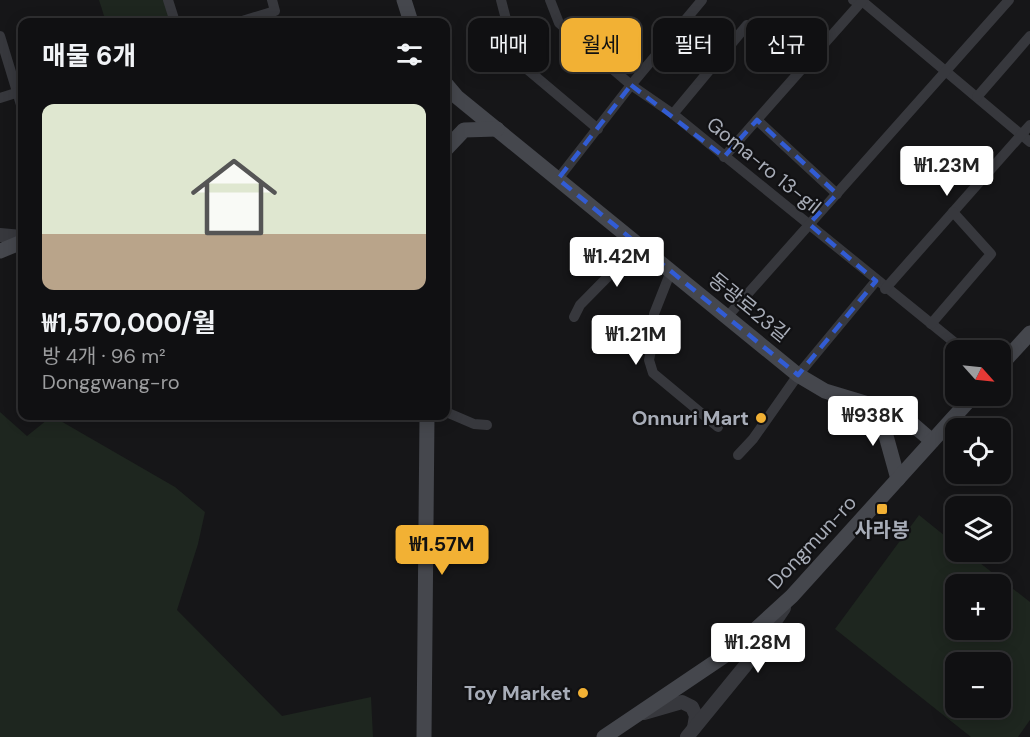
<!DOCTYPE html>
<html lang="ko">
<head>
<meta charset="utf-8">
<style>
  body { margin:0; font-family:"DM Sans","Noto Sans KR",sans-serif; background:#19191b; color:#f1f3f6; height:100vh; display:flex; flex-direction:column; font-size:22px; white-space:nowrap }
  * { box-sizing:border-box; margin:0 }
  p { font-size:20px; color:#9c9d9f }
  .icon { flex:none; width:33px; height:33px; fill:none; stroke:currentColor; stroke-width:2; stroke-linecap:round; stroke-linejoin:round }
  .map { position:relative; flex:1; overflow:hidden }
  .drawer { position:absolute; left:18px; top:18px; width:432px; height:402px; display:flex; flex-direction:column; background:#101012; border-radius:12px; box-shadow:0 3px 15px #0003,0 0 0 2px #303032 }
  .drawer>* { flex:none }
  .banner { position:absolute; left:468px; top:18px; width:471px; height:54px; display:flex; gap:12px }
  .needle { width:39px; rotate:117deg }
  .tools { position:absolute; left:945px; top:340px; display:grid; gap:12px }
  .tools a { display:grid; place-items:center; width:66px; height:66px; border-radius:12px; background:#101012; box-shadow:0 3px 15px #0003,0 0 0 2px #303032; font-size:30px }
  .price { position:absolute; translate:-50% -51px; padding:0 14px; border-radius:6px; background:#fff; color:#222; font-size:20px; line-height:39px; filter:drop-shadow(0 2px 3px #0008) }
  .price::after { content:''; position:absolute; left:50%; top:36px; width:18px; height:14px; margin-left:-9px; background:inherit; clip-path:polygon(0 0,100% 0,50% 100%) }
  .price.on { background:#f2b134; color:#111 }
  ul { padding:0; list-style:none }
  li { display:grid; align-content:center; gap:12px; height:318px; padding:0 24px }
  li span { display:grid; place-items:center; height:186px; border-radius:12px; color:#555 }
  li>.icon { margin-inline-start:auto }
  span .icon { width:108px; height:108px; fill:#fffc; stroke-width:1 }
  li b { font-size:26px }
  h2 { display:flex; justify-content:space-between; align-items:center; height:72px; padding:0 24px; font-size:26px }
  .tag { padding:0 21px; border-radius:12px; background:#101012; box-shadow:0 3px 15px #0003,0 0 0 2px #303032; font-size:21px; line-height:54px }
  .tag.on { background:#f2b134; color:#111 }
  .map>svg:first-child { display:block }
</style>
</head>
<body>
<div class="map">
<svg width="1030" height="737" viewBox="0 0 1030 737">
  <rect width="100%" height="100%" fill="#161618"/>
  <g fill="#1e261f" fill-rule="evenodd">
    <polygon points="99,0 164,0 172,22 106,22"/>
    <polygon points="0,412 27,436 52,416 175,487 205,512 198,544 177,610 282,716 371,697 373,737 0,737"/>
    <path d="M919,515L955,544L956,552H966L1030,602V720L1018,737H971L835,629ZM956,585H1000V630H956ZM956,663H1000V708H956Z"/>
  </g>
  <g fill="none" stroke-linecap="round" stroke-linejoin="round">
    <g stroke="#37383d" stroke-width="10">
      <polyline points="168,0 175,22"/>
      <polyline points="501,0 515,54 522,65 598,129"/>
      <polyline points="550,0 559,23 631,85 673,114 965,351"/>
      <polyline points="853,0 862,1 1030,142"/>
      <polyline points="239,22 275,11 272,0"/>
      <polyline points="0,36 22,108"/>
      <polyline points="977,97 1030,36"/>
      <polyline points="0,98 22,91"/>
      <polyline points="673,114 747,25"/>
      <polyline points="757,120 837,194"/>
      <polyline points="724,157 863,0"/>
      <polyline points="558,179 631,85 702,0"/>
      <polyline points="671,271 654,314 654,336 649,360 653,373 718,427"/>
      <polyline points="885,289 1030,125"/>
      <polyline points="574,317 580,305 639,245"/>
      <polyline points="727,317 1009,0"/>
      <polyline points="931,324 991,254 953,212"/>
      <polyline points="446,412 474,424 487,425"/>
      <polyline points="738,455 753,439 798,375 876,281"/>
    </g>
    <g stroke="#37383d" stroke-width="14">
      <polyline points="0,235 22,237"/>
      <polyline points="644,713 682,702 692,707 696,716 694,728"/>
      <polyline points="687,737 745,666 784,608"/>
    </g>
    <g stroke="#45474d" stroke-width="15">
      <polyline points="404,0 411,22"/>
      <polyline points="446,84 457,97 798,375 825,391 878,407 910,422 932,441"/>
      <polyline points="446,149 464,130 497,129"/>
      <polyline points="0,251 22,242"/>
      <polyline points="1000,366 1030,333"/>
      <polyline points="878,407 898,479"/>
      <polyline points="424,737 427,416"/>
      <polyline points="604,737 733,650 792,596 973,396"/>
    </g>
  </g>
  <path fill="none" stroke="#325cd3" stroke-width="4.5" stroke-dasharray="12 8" stroke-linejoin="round" d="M631,85L724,157L757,120L837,194L809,224L876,281L798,375L558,179Z"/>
  <g fill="#f2b134" stroke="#111113" stroke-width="2">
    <circle cx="761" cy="418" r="6"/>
    <rect x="876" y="503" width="12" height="12" rx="3"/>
    <circle cx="583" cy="693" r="6"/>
  </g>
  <g text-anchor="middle" stroke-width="4.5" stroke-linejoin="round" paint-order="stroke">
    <g font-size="20" fill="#a8adb8" stroke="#111113">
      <text transform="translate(764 165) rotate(39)" y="7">Goma-ro 13-gil</text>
      <text transform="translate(749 307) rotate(39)" y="7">동광로23길</text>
      <text transform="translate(812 542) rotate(-47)" y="7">Dongmun-ro</text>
    </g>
    <g font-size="20" font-weight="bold" fill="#a8adb8" stroke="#111113" text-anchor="end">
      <text x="749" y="425">Onnuri Mart</text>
      <text x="882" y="537" text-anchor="middle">사라봉</text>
      <text x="571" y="700">Toy Market</text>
    </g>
  </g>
</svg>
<div class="tools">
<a><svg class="needle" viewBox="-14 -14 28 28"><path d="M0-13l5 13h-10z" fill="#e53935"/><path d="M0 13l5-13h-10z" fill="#9c9d9f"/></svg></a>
<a><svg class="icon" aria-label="locate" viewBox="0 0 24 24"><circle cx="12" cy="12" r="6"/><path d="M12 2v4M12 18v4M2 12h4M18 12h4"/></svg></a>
<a><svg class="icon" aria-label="layers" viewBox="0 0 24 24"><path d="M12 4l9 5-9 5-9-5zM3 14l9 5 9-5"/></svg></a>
<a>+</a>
<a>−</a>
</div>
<b class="price" style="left:947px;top:197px">₩1.23M</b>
<b class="price" style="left:617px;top:288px">₩1.42M</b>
<b class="price" style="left:636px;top:366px">₩1.21M</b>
<b class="price" style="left:873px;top:447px">₩938K</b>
<b class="price on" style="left:442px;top:576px">₩1.57M</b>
<b class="price" style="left:758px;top:674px">₩1.28M</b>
<div class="banner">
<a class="tag">매매</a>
<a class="tag on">월세</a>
<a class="tag">필터</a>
<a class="tag">신규</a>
</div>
<section class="drawer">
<h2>매물 6개<svg class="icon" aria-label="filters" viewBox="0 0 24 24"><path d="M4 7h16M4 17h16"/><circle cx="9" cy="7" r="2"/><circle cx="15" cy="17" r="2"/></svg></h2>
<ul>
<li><span style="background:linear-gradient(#dfe7d0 70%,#b9a48a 0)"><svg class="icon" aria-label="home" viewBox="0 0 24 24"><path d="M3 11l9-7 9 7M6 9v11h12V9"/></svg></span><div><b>₩1,570,000/월</b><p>방 4개 · 96 m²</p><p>Donggwang-ro</p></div></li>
</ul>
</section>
</div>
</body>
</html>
